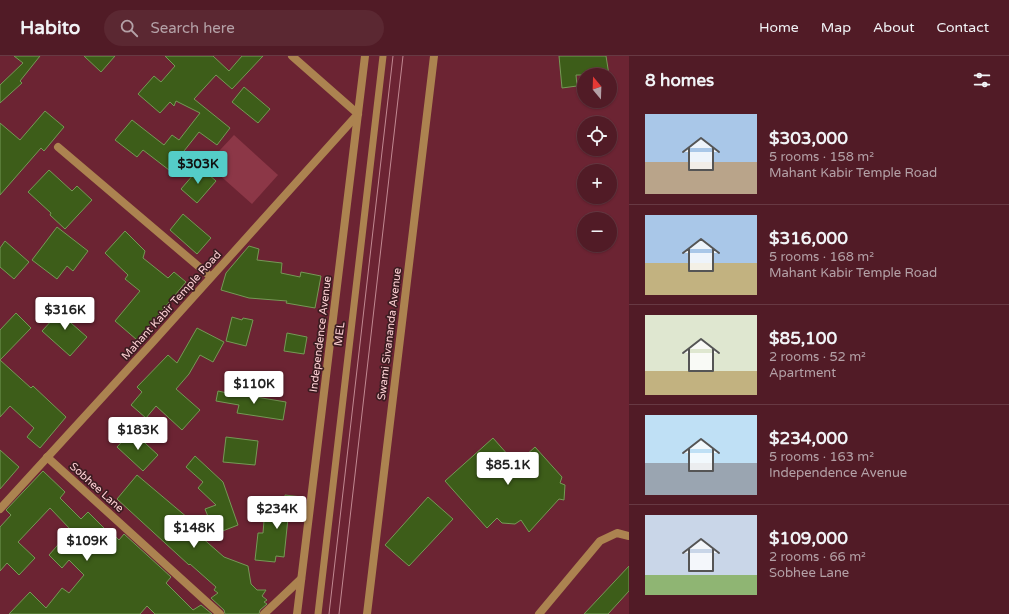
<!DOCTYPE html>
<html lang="en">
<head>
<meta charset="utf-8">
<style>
  body { margin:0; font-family:"Varela Round",sans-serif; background:#5b2832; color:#f1f3f6; height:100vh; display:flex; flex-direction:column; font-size:15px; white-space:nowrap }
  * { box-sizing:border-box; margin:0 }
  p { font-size:13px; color:#b4a1a7 }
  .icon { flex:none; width:22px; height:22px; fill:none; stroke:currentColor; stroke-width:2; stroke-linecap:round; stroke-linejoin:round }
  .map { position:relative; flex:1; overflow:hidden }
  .drawer { display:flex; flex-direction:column; background:#511b26; width:380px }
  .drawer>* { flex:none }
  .needle { width:26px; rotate:341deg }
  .buttons { position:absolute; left:577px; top:12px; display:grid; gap:8px }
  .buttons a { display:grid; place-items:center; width:40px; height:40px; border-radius:50%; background:#511b26; box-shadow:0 1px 3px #0004,0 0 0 1px #673943; font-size:20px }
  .price { position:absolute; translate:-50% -34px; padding:0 9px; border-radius:4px; background:#fff; color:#222; font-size:13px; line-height:26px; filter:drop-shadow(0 1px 2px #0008) }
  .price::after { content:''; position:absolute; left:50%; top:24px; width:12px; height:9px; margin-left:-6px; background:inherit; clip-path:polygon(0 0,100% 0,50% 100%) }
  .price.active { background:#54cdc8; color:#111 }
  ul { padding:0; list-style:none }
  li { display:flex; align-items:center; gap:12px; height:100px; padding:0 16px }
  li+li { border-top:1px solid #673943 }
  li span { display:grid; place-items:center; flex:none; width:112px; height:80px; border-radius:0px; color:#555 }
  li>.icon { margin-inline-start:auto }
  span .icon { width:48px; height:48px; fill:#fffc; stroke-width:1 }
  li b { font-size:17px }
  h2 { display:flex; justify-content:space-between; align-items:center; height:48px; padding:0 16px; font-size:17px }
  header { display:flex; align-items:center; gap:24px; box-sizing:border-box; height:56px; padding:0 20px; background:#511b26; border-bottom:1px solid #673943 }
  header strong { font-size:19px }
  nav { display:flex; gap:22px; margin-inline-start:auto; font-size:14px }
  .search { width:280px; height:36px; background:#5b2832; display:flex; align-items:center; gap:10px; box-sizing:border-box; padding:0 14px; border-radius:22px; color:#b4a1a7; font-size:15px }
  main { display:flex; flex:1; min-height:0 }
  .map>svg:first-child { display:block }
</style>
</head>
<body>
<header>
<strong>Habito</strong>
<div class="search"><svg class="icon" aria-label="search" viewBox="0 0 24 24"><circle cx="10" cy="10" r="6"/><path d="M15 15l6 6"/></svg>Search here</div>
<nav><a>Home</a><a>Map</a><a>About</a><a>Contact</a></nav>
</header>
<main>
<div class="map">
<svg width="629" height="558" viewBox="0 0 629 558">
  <rect width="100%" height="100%" fill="#6c2433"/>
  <polygon fill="#8c3747" points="234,79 278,119 252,148 207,108"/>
  <g fill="#3d5d19" stroke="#759956">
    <polygon points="14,0 40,0 20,25 22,27 0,47 0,29 23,7"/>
    <polygon points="84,0 115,0 101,16"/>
    <polygon points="165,0 213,0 229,15 242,0 263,0 232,33 216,19 194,43 230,72 217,89 199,76 169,114 143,94 137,101 115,84 132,64 164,89 172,79 179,84 200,57 176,45 174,50 170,46 160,57 138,38 154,20 161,26 175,10"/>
    <polygon points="559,0 606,0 609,19 576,19 577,30 562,32"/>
    <polygon points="244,31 270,53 258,67 232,46"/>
    <polygon points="45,55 64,71 44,95 41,92 0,139 0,67 20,84"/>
    <polygon points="200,111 216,125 197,147 181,133"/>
    <polygon points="49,114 72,135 77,130 92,144 65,173 50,159 51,157 28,136"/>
    <polygon points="183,158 211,182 197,198 170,174"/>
    <polygon points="57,171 88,195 73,215 67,210 57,223 32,204"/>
    <polygon points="125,175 145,195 143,202 168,222 174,216 186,226 137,284 115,265 140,235 125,223 128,219 105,197"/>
    <polygon points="5,185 29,206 14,223 0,211 0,192"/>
    <polygon points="249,190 259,193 257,204 282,207 281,217 300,221 301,216 321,220 315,252 286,247 287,245 249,242 221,234 226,217"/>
    <polygon points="66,249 78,259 71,267 87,281 70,300 42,275"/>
    <polygon points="16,257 31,272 0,304 31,332 33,330 66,361 40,392 27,381 34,372 10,350 0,361 0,274"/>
    <polygon points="232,261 242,264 243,262 253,264 246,290 226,285"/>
    <polygon points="197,272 224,286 213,306 200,299 189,318 176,333 200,354 182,374 156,350 146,362 131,349 142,336 137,331 168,299 177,307"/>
    <polygon points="287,277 307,281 304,298 284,295"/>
    <polygon points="218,335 232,338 233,335 245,337 244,339 286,346 283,364 237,357 239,349 216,345"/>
    <polygon points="132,375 158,399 143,415 117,391"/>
    <polygon points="226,381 258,385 255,409 223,406"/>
    <polygon points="493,382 509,400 525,400 535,391 562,421 560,427 565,429 564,444 559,443 529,476 521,464 515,468 502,467 497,462 487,472 445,425"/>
    <polygon points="0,394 19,411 0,433"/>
    <polygon points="195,400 223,426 238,469 215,478 205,453 216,449 198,432 203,426 186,411"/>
    <polygon points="43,415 65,436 60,442 81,463 88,456 107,475 109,474 119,484 124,478 171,521 166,527 193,554 201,549 212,558 155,558 147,550 140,558 9,558 30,536 46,552 62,532 69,537 84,519 69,504 62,512 49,499 71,474 50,452 18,486 35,502 19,519 7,507 0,515 0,471 11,459 6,454"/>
    <polygon points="137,419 188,462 184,466 224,501 248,510 251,528 257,534 266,534 262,540 267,544 264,546 267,548 260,554 259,558 225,558 224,554 211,542 218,537 214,534 216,531 190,508 189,509 117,443"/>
    <polygon points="285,439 302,441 300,463 288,462 284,501 276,500 275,506 255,504 258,477 263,477 265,452 284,454"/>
    <polygon points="428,441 453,463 409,510 385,489"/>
    <polygon points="629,510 629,535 608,558 584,558"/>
  </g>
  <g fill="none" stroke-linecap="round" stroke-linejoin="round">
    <polyline stroke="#ac8350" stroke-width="7" points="318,558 383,0"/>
    <g stroke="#ac8350" stroke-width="8">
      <polyline points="58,91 211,221"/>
      <polyline points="47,401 220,558"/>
      <polyline points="0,453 151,288 358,58 292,0"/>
      <polyline points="264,558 301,523"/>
      <polyline points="539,558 600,485 617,477 629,480"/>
    </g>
    <g stroke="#ac8350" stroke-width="8">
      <polyline points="297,558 365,0"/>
      <polyline points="367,558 434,0"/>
    </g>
    <g stroke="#c18891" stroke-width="1">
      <polyline points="329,558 393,0"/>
      <polyline points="339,558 403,0"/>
    </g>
  </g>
  <g text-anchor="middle" stroke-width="3.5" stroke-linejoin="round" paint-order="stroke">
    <g font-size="11" fill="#fed1d5" stroke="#3c1c21">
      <text transform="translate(171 249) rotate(-48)" y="4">Mahant Kabir Temple Road</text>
      <text transform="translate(320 278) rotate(-83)" y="4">Independence Avenue</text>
      <text transform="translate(339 278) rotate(-83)" y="4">MEL</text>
      <text transform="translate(389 278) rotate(-83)" y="4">Swami Sivananda Avenue</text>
      <text transform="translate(97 431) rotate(42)" y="4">Sobhee Lane</text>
    </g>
  </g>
</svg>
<div class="buttons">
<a><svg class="needle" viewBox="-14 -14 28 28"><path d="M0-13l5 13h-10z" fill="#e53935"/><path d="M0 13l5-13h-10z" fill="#b4a1a7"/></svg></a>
<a><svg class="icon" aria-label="locate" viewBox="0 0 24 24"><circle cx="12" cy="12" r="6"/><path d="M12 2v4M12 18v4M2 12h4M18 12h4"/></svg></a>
<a>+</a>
<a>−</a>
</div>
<b class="price active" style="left:198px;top:129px">$303K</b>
<b class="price" style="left:65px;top:275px">$316K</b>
<b class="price" style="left:254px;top:349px">$110K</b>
<b class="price" style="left:138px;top:395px">$183K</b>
<b class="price" style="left:508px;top:430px">$85.1K</b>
<b class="price" style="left:277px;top:474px">$234K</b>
<b class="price" style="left:194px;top:493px">$148K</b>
<b class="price" style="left:87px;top:506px">$109K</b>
</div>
<section class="drawer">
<h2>8 homes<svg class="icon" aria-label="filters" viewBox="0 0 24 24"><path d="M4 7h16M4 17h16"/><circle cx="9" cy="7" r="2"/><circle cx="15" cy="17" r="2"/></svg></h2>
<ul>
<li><span style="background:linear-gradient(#a9c7e8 60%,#b9a48a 0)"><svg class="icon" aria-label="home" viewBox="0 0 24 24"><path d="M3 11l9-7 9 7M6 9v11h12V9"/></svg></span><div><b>$303,000</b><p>5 rooms · 158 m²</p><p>Mahant Kabir Temple Road</p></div></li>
<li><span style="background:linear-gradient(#a9c7e8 60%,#c2b280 0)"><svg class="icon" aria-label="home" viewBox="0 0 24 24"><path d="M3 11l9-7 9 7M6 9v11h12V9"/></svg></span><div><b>$316,000</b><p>5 rooms · 168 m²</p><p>Mahant Kabir Temple Road</p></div></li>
<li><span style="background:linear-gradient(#dfe7d0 70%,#c2b280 0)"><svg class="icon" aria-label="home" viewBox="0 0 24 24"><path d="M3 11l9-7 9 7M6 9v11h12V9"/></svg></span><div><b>$85,100</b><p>2 rooms · 52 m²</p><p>Apartment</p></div></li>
<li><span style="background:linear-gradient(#bfe0f5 60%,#9aa5b1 0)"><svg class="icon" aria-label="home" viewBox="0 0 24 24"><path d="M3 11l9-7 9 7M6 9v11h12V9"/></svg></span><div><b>$234,000</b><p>5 rooms · 163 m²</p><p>Independence Avenue</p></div></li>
<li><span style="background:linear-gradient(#c9d6e8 75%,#8fb573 0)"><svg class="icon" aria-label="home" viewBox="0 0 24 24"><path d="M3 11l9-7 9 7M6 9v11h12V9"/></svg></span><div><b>$109,000</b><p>2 rooms · 66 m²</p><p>Sobhee Lane</p></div></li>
</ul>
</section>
</main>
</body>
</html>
